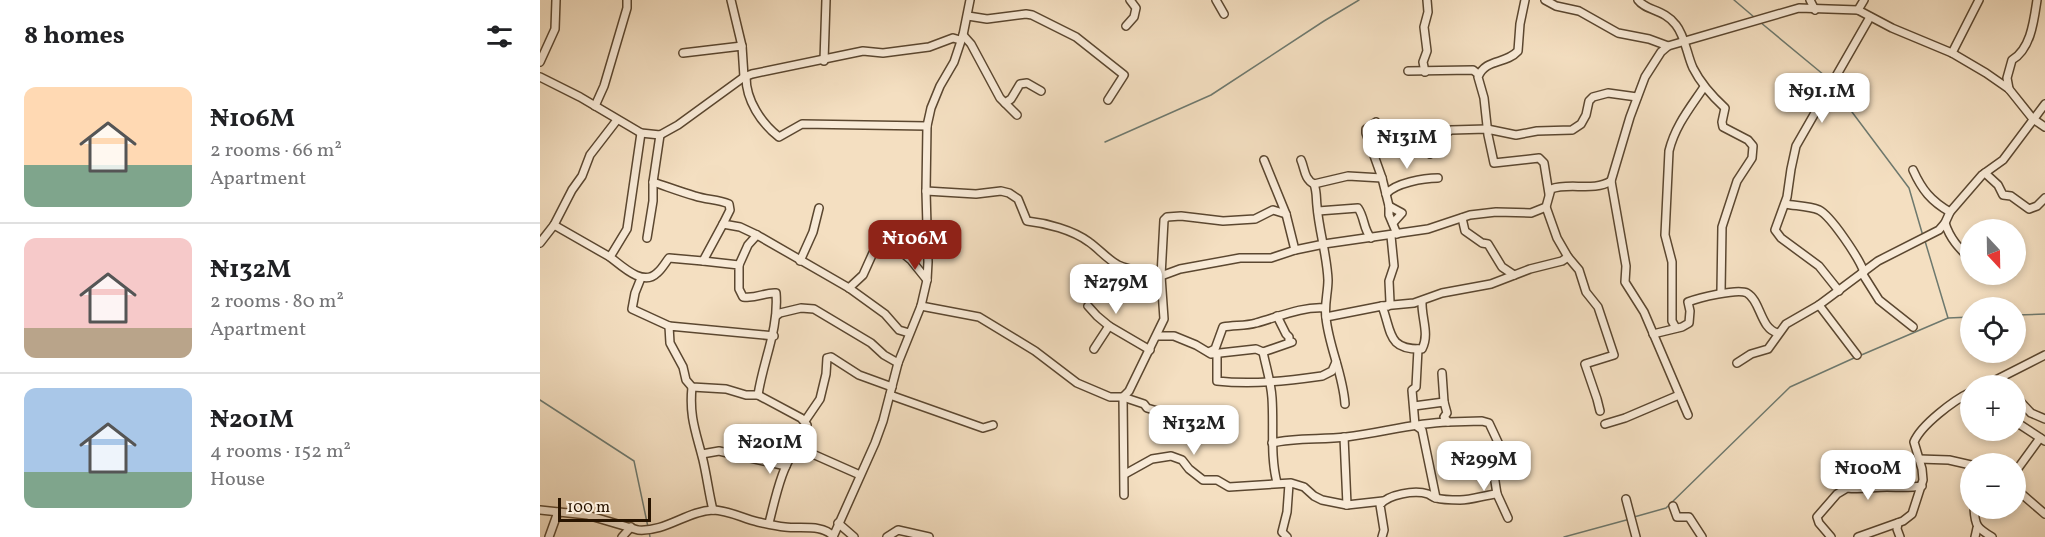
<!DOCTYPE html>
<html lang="en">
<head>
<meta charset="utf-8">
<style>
  body { margin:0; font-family:Vollkorn,serif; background:#f2f2f2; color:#202124; height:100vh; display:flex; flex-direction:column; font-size:22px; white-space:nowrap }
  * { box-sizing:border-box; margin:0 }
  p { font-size:20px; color:#757577 }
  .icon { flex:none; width:33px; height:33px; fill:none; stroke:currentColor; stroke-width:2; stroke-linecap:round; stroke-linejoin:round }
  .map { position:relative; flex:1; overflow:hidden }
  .sheet { display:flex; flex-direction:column; background:#fff; width:540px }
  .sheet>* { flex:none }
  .needle { width:39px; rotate:158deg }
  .buttons { position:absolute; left:1420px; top:219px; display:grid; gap:12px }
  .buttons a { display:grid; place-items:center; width:66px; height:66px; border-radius:50%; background:#fff; box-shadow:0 3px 9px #0003; font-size:30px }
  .scale { position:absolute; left:18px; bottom:15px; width:93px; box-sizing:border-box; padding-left:6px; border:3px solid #281400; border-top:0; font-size:16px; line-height:21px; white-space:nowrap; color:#281400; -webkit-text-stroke:4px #f8ead7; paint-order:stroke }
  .price { position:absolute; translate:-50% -51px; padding:0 14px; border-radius:12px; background:#fff; color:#222; font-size:20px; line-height:39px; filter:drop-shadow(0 2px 3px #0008) }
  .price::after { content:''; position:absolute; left:50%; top:36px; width:18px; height:14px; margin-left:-9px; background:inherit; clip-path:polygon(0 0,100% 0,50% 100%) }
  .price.current { background:#8f2418; color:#fff }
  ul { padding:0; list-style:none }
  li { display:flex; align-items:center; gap:18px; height:150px; padding:0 24px }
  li+li { border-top:2px solid #e0e0e0 }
  li span { display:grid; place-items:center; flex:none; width:168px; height:120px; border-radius:12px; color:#555 }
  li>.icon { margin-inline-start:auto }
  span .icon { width:72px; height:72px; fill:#fffc; stroke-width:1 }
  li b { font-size:26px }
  h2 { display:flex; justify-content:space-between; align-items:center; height:72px; padding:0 24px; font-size:26px }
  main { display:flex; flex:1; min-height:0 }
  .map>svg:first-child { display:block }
</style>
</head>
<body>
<main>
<section class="sheet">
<h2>8 homes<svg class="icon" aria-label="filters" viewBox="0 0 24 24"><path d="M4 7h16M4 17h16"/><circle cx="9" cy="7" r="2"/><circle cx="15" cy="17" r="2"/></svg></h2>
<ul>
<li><span style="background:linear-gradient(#ffd9b3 65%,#7fa58c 0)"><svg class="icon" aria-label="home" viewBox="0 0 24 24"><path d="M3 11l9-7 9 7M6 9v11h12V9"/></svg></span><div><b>₦106M</b><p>2 rooms · 66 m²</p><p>Apartment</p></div></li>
<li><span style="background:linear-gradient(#f6c9c9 75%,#b9a48a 0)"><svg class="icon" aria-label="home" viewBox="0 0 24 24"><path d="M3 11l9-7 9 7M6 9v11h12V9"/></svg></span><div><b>₦132M</b><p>2 rooms · 80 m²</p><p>Apartment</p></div></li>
<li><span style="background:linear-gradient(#a9c7e8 70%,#7fa58c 0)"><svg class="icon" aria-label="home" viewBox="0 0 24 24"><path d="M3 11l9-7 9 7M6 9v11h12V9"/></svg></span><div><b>₦201M</b><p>4 rooms · 152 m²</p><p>House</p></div></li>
</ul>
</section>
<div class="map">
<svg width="1505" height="537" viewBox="0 0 1505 537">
  <rect width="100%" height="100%" fill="#f4dfc1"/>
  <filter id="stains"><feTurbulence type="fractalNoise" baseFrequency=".00333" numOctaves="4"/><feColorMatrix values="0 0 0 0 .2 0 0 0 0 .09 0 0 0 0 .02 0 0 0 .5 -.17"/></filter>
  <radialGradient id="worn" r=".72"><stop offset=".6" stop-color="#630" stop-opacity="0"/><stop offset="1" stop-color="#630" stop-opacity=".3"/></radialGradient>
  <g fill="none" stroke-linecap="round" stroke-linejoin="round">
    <g stroke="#6e796e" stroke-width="1.5">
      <polyline points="1194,0 1214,17"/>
      <polyline points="1220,22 1284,75 1289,81"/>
      <polyline points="1294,88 1369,188 1383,236"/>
      <polyline points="565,142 671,95 784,21 819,0"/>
      <polyline points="1385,241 1408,318"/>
      <polyline points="1476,315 1505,314"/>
      <polyline points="1319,356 1408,318 1431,317"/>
      <polyline points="0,400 94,461 108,527"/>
      <polyline points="1094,517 1126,508 1250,387 1314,358"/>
      <polyline points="109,531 110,537"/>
      <polyline points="1024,537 1090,519"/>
    </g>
    <defs>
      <g id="minor">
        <polyline points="191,0 202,46"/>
        <polyline points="676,0 684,14"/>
        <path d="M985,0L980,24L978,51C965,65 946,58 938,77L944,98L948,135L954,163L999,158L1004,163L1009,194"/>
        <polyline points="1005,0 1016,6 1039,11 1078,33 1109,39 1128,46"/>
        <path d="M1098,0C1106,11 1124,9 1136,25C1145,36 1147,55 1153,68C1161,84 1172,96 1185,108L1182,122L1183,127L1208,140L1213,146L1212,158L1197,181L1182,227L1181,292"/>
        <polyline points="1270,0 1275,10"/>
        <polyline points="1318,10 1324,0"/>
        <polyline points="428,16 447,19 486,14 492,15 536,37 584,75 568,100"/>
        <polyline points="586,26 594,17 596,8 590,0"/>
        <polyline points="423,35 431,44 460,98 477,115"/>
        <polyline points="143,53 202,46 204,77"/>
        <polyline points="1412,53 1439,0"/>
        <polyline points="284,61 286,0"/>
        <polyline points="0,62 15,29 16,0"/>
        <polyline points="868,71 933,70 938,74"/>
        <polyline points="885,72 883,62 887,51 884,27 888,12 887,0"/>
        <polyline points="0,77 40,97 101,133 120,135 138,125 204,77 212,74 323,51 343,53 389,47 413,38 420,40"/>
        <path d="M206,77C206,100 221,123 239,137L262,124L387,126"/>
        <path d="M1469,89L1467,78L1472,60C1491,49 1494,20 1497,0"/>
        <polyline points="465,103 471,99 480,84 487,83 501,91"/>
        <polyline points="55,106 64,86 87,8 87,0"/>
        <polyline points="836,122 826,129 826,133 842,178 849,206 849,215 857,234"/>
        <path d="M101,133L87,229L70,257C82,266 103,287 117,273C122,269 125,263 129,258L163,261L183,224"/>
        <polyline points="890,154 898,138 911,130 947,129 976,135 997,131 1032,130 1041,124 1046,115 1049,101 1053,97 1068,93 1097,97"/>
        <polyline points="724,160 746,214 755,250"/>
        <path d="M761,160C765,169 764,179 774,184C777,192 776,198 777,206C779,231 787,255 788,280C788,293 784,305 786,318C789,347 803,374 805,404"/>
        <path d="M1373,170C1382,190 1391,201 1410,212"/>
        <polyline points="1445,173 1458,185 1463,195 1471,196 1489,209 1497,206 1505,198"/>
        <path d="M113,182C128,187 141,192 155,196C167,200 178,199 189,204L190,210L183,224L200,227L217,235L283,273L309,288L345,314L359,330L369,333"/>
        <polyline points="774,184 808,176 842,178"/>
        <path d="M386,191L436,194L461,191L469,193L478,199L487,221C506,223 533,230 549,242C559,249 567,259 578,265C589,270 598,269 608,278L621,276L640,269L700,258H731L755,250L784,244L888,229L930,215L956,212L991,213L1006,207L1011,189C1030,182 1053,192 1071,181"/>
        <path d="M846,194C855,183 884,178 898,178"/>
        <path d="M1245,204C1256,206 1269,206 1279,210C1291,216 1319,258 1324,272"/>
        <polyline points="849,206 862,213 853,223"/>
        <polyline points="1006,207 1017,238 1028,257 1039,270 1046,292 1058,307 1074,355 1045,364 1057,399 1060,411"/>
        <path d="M778,211L818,208C825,218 823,229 831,238"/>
        <polyline points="922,218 925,231 942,243 948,244 962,267 974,275"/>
        <path d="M1405,223C1410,239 1419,248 1431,260"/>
        <polyline points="14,225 70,257"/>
        <polyline points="107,238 113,201 113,182 120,135"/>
        <polyline points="0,243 14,225 32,190 42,176 50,155 77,120"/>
        <path d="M163,261L199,265V289L203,297C217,299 225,292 236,293C239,329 223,361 218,395"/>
        <polyline points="260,261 273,232 279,208"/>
        <polyline points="199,265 208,245 217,235"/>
        <polyline points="1322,273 1339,300 1373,327"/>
        <polyline points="101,278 95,293 92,309 129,326"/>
        <polyline points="309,288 323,275 341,235 371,260 387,280"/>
        <polyline points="1299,291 1279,266 1241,238 1235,230 1247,197 1251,169 1256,146 1330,17"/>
        <polyline points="1279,305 1317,355"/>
        <polyline points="381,306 439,317 495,351 537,383 570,397 583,397 604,404 607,408 631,415"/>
        <polyline points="548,306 557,316 569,326"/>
        <polyline points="842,306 874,303 902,293 951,284 990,269 1022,261 1028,257"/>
        <polyline points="848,306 850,302 849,281 854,266 851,236"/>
        <polyline points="236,316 240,313 261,308 274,309 331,343 344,355 358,363"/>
        <path d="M786,317L842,306C852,332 847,350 882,349C890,334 881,317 882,301"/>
        <path d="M1136,328L1132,321V262L1125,235L1129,151C1135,126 1150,108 1164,87"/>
        <path d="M1113,334L1142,327L1149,323L1150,311L1148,302C1158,298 1198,288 1207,293C1221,301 1220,329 1238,333"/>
        <polyline points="234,336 129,326 130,343 143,367 146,380 152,387 186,389 206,395 218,395 261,418 267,425 259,448 320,475"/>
        <polyline points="617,336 634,336 656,345 671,354 716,349 723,352 752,342 749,341 749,337 746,334 737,316"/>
        <polyline points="554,349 569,326 610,350"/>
        <polyline points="878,349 876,387 872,390 875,425 882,430 896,498"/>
        <path d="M669,352L675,349L683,327C694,325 706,326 716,323C738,317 763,306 785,308"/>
        <path d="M723,352C726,367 731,382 732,398C734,427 730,455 737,483"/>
        <path d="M677,354V381C712,385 747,381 782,376L792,371L796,362"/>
        <polyline points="1197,363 1211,354 1228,349 1246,324 1279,305 1338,261 1399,230 1405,223 1410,212 1442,175 1463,160 1505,104"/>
        <polyline points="902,373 904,402"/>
        <polyline points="1461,378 1467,386"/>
        <polyline points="1444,386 1505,355"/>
        <path d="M152,387C149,417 156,432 163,460C167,477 169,494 173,510"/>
        <polyline points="350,395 443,428 453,425"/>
        <polyline points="1476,397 1491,413 1505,419"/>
        <polyline points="874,406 904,402 907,413 904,417 908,422 942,421 949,423 963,453"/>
        <polyline points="1148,415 1104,312 1085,282 1086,266 1071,181 1090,117 1105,77 1121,52 1128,46 1259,8 1318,10 1352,28 1412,53 1446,73 1469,89 1493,119 1505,127"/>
        <polyline points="265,421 280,399 286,374 287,358 291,357 319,375 352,387"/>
        <polyline points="1476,422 1505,441"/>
        <polyline points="1065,424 1085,418 1139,395"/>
        <polyline points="804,437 807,505"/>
        <path d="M732,443C756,437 781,440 806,437C841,433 873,423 908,422"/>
        <polyline points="162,454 179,451 246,466"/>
        <polyline points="955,456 954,475 957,494 968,518"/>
        <polyline points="1379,459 1409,460 1431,465"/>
        <polyline points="1476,471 1500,438"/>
        <polyline points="585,474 612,459 631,456 642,460 649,469 663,480 677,480 689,487 751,483 764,487 774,496 782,500 807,505 843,501"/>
        <polyline points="1476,489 1505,514"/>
        <polyline points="584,495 583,397 589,391 624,319 621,276 624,220 627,217 641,216 683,221 715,219 733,210 746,214"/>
        <polyline points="1086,499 1096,537"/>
        <polyline points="1133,506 1137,517 1149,517 1162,537"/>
        <path d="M1434,508C1435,526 1437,528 1452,537"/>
        <path d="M0,510L47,515L98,530C126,532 147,511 173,510C188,510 204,519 218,522C227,524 236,526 245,527C261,529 282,524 293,536"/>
        <path d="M229,523C234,504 243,458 259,448"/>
        <polyline points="298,523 314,537"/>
        <polyline points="1358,523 1357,529 1360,537"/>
        <polyline points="9,537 18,512"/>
        <polyline points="82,537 91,527"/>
        <polyline points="293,537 335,443 343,421 358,363 381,306 387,280 388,262 386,191 387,126 391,108 400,86 414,62 423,35 430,0"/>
        <polyline points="347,537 358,530 389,537"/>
        <polyline points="747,537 742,532 747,512 749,484"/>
        <path d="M842,537L844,530L840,505C848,494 875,490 888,494C891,495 893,498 896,498C903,500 913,500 920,500C933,500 944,495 957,494"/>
        <path d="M1291,537L1279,523L1277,517L1297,494L1307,488C1321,490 1333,487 1347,487C1359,487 1369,488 1382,486"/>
        <path d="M1318,537L1363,521L1372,514L1383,480L1382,469L1374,442C1381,425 1414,400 1431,392"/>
        <polyline points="1435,537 1437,528"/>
      </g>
    </defs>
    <use href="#minor" stroke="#5b4730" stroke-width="10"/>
    <use href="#minor" stroke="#f8ead7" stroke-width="7"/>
  </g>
  <rect width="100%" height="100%" filter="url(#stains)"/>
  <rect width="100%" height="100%" fill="url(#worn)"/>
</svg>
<div class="buttons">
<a><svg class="needle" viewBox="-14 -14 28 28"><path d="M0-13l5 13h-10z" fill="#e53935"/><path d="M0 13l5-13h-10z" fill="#757577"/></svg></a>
<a><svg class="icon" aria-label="locate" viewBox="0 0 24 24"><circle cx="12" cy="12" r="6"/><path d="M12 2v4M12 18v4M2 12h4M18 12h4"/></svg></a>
<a>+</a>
<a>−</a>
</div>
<div class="scale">100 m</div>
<b class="price" style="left:1282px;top:124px">₦91.1M</b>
<b class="price" style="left:867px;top:170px">₦131M</b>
<b class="price current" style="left:375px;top:271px">₦106M</b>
<b class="price" style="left:576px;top:315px">₦279M</b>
<b class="price" style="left:654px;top:456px">₦132M</b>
<b class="price" style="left:230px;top:475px">₦201M</b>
<b class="price" style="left:944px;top:492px">₦299M</b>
<b class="price" style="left:1328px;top:501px">₦100M</b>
</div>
</main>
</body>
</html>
